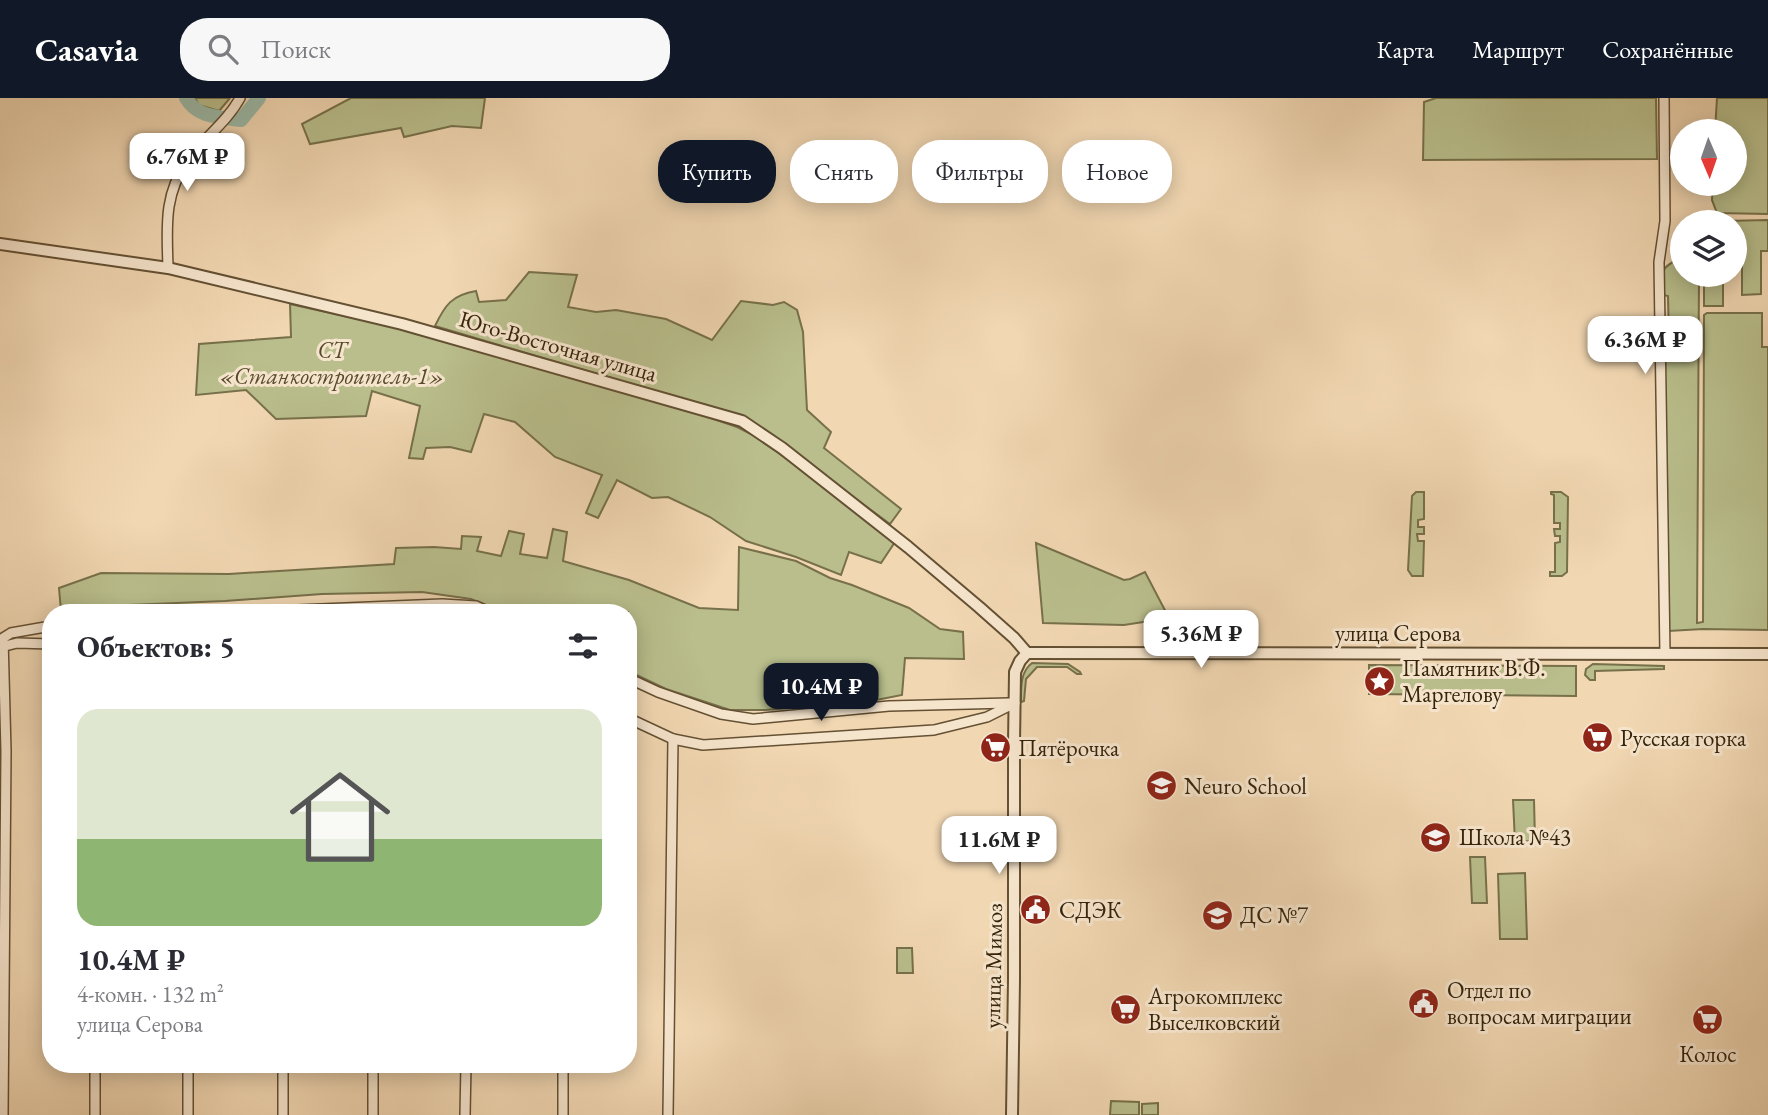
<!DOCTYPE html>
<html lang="ru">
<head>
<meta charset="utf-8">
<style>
  body { margin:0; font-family:"EB Garamond",serif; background:#f7f7f7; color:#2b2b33; height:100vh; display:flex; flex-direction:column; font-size:26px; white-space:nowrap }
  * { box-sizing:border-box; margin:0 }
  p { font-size:23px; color:#7c7c81 }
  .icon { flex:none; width:38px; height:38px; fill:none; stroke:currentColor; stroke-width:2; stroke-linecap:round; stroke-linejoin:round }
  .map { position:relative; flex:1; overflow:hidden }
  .panel { position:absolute; left:42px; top:506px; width:595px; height:469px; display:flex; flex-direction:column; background:#fff; border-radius:28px; box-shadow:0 4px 18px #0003 }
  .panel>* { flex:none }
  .hud { position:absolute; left:658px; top:42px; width:665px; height:63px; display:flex; gap:14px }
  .needle { width:46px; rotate:178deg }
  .controls { position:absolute; left:1670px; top:21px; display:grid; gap:14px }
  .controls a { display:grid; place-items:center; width:77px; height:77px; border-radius:50%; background:#fff; box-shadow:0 4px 18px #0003; font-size:35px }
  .price { position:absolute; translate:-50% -60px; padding:0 16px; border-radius:14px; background:#fff; color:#222; font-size:23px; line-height:46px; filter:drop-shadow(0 2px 4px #0008) }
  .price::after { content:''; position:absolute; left:50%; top:42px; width:21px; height:16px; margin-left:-10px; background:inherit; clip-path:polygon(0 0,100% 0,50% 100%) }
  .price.selected { background:#111827; color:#fff }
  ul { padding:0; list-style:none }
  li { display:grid; align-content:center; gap:14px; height:371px; padding:0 35px }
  li span { display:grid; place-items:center; height:217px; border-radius:21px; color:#555 }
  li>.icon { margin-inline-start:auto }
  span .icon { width:126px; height:126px; fill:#fffc; stroke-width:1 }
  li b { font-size:30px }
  h2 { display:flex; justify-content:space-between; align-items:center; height:84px; padding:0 35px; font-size:30px }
  .chip { padding:0 24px; border-radius:28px; background:#fff; box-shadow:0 4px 18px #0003; font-size:24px; line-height:63px }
  .chip.selected { background:#111827; color:#fff }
  header { display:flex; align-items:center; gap:42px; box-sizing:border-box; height:98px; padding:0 35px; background:#111827; color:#fff }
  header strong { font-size:33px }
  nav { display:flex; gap:38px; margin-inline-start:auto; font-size:24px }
  .search { width:490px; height:63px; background:#f7f7f7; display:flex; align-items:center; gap:18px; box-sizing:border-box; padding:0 24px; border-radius:28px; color:#7c7c81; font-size:26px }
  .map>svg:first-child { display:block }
</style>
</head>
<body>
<header>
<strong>Casavia</strong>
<div class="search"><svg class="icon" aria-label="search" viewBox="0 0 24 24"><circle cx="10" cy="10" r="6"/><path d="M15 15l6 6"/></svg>Поиск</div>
<nav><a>Карта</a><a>Маршрут</a><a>Сохранённые</a></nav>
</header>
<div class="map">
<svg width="1768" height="1017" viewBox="0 0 1768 1017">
  <rect width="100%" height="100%" fill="#f1d7b2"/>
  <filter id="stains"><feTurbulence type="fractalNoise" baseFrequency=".00286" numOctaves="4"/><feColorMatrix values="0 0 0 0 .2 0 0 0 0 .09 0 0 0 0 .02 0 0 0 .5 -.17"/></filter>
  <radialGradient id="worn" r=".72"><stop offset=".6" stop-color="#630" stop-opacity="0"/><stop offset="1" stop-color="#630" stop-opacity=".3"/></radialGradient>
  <g fill="#b9be8c" stroke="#77704a" stroke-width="2">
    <polygon points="195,0 230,0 219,13 199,7"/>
    <polygon points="351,0 485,0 481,30 452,28 404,39 401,30 310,46 302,26"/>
    <polygon points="1436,0 1656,0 1657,61 1423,62 1424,4"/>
    <polygon points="1717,0 1768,0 1768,116 1717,115 1712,102 1713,86 1734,86 1734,33 1715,33"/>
    <polygon points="1768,122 1768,153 1761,153 1761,196 1742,197 1742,164 1734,164 1734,124 1720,124 1724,123"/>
    <path d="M1682,159V177H1699L1697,525L1703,524L1704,217L1707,215H1762V249H1768V532L1703,531L1669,533L1663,245L1669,244L1668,198L1663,197C1663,172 1658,171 1682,159Z"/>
    <path d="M529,174L577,177L568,209L596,214L616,212L666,221L712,242L741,203L773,207L784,204L797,212L803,234L807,312L831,334L824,350L901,411L890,426L800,360L789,349L692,304L435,228C445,207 452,197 476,193L479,204L506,202Z"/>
    <rect x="1704" y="177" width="19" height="31"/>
    <polygon points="290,206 403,231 688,312 737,329 753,337 791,364 895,444 881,465 849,454 841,477 796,459 746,443 710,419 668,399 652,400 617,382 598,420 586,415 602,377 555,359 515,324 484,316 471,354 450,349 426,350 423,361 409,360 420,308 372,293 366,318 276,321 246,292 196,297 199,246 291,239"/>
    <polygon points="1416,394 1424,394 1424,421 1418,422 1418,429 1424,429 1424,436 1417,436 1418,443 1424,443 1423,478 1412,478 1408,472 1412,398"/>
    <polygon points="1551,394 1561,394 1568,399 1567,474 1562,478 1550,478 1550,474 1555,474 1555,445 1560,444 1560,438 1555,438 1554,431 1560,431 1560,425 1554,425 1554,397 1551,396"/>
    <polygon points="553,431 567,434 563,463 629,482 699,510 738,512 739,449 796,463 830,480 852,487 909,510 940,531 963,534 964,561 905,560 902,597 866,604 765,612 730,612 666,591 628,573 628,514 502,514 471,501 422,494 322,496 225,503 128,507 61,513 59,490 101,475 229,476 394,466 396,450 434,449 461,451 462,438 481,439 477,453 501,458 509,433 524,436 520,456 547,460"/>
    <polygon points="1036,445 1124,482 1130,481 1145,474 1169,520 1124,527 1043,525"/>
    <path d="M1032,565L1068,566L1080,574L1081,576H1077L1067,569H1037L1026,581L1024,603L1021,604C1021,590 1020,574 1032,565Z"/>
    <polygon points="1593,566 1664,568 1664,571 1595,573 1595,582 1590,582 1585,577 1586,571"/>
    <polygon points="1369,567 1576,568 1576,598 1369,596"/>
    <polygon points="1513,702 1534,702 1535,743 1515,744"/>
    <polygon points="1470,759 1485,759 1487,805 1472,805"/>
    <polygon points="1525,775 1527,841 1500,841 1498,776"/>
    <polygon points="897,850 912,850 913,875 897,875"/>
    <polygon points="1111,1003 1139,1004 1139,1017 1110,1017"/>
    <polygon points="1158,1005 1158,1017 1142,1017 1142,1006"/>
  </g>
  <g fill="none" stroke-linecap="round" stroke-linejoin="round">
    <path stroke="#9bbaa8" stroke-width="14" d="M186,0C197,20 221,19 241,22L259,0"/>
    <defs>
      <g id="minor">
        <polyline points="1664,0 1665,123 1659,164 1665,556"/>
        <path d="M168,170C167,130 163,97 188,62C204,40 227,24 240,0"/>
        <polyline points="248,514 442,506 476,508 489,514"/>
        <polyline points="5,548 17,545 51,546"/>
        <polyline points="628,580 658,594 721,616 753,621 889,608 1009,605"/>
        <polyline points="628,620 673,641 703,647 934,632 987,619 1015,605"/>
        <polyline points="3,1017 6,653 3,540 11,535 51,528"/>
        <polyline points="95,1017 95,966"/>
        <polyline points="188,1017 188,966"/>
        <polyline points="283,1017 283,966"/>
        <polyline points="373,1017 373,966"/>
        <polyline points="465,1017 466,966"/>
        <polyline points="563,1017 563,966"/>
        <polyline points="668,1017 673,641"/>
      </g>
      <g id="tertiary">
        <polyline points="0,146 168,170 402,226 742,323 782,350 908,449 979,509 1014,540 1027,555"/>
        <polyline points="1027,555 1768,556"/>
        <polyline points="1012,1017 1014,882 1014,646 1015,574 1020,563 1027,555"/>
      </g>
    </defs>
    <use href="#minor" stroke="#645033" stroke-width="12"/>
    <use href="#tertiary" stroke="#645033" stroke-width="14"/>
    <use href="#minor" stroke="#f6e5cd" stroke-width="9"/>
    <use href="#tertiary" stroke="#f6e5cd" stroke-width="10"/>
  </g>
  <defs>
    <symbol id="sight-disc" viewBox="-11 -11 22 22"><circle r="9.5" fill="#8f2418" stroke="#f6e5cd"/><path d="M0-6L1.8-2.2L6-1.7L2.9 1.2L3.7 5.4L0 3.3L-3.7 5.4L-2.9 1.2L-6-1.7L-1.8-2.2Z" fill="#fff"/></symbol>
    <symbol id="supermarket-disc" viewBox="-11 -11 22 22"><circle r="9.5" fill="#8f2418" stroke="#f6e5cd"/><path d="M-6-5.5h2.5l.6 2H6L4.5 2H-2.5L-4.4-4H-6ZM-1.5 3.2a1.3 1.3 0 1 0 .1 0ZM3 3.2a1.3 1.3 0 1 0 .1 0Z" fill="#fff"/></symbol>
    <symbol id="school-disc" viewBox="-11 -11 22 22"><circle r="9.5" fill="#8f2418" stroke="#f6e5cd"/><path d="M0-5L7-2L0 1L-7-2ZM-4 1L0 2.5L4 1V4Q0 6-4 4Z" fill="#fff"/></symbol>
    <symbol id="civic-disc" viewBox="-11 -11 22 22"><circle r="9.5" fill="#8f2418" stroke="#f6e5cd"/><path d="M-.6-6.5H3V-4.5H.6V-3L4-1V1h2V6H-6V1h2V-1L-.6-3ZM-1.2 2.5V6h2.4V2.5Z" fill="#fff"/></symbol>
  </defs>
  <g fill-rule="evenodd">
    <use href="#sight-disc" x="1362" y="566" width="35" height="35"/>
    <use href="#supermarket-disc" x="1580" y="622" width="35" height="35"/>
    <use href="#supermarket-disc" x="978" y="632" width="35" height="35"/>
    <use href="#school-disc" x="1144" y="670" width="35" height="35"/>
    <use href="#school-disc" x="1418" y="722" width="35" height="35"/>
    <use href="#civic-disc" x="1018" y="794" width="35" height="35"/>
    <use href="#school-disc" x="1200" y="800" width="35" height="35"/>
    <use href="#civic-disc" x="1406" y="888" width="35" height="35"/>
    <use href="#supermarket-disc" x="1108" y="894" width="35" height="35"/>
    <use href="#supermarket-disc" x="1690" y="904" width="35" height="35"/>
  </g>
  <g text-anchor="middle" stroke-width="6" stroke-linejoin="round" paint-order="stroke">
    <g font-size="23" fill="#352309" stroke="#f6e5cd">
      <text transform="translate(558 248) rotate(16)" y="8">Юго-Восточная улица</text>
      <text x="1398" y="543">улица Серова</text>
      <text transform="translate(993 868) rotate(-89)" y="8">улица Мимоз</text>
    </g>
    <g font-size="23" font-style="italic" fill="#564a2a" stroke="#f6e5cd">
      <text x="332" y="260">СТ<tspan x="332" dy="26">«Станкостроитель-1»</tspan></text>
    </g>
    <g font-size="23" fill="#352309" stroke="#f6e5cd" text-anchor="start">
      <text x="1402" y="578">Памятник В.Ф.<tspan x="1402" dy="26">Маргелову</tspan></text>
      <text x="1620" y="648">Русская горка</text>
      <text x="1018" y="658">Пятёрочка</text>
      <text x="1184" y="696">Neuro School</text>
      <text x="1459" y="747">Школа №43</text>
      <text x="1059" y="820">СДЭК</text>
      <text x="1240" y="825">ДС №7</text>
      <text x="1447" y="900">Отдел по<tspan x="1447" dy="26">вопросам миграции</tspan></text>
      <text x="1148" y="906">Агрокомплекс<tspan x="1148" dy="26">Выселковский</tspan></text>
      <text x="1708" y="964" text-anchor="middle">Колос</text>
    </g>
  </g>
  <rect width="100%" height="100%" filter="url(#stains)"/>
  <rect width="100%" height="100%" fill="url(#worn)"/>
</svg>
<div class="controls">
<a><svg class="needle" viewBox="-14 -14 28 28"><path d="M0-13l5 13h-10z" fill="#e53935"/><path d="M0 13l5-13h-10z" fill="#7c7c81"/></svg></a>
<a><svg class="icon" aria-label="layers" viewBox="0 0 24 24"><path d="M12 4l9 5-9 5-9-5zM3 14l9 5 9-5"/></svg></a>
</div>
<b class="price" style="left:187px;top:95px">6.76M ₽</b>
<b class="price" style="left:1645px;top:278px">6.36M ₽</b>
<b class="price" style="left:1201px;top:572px">5.36M ₽</b>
<b class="price selected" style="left:821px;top:625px">10.4M ₽</b>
<b class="price" style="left:999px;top:778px">11.6M ₽</b>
<div class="hud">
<a class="chip selected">Купить</a>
<a class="chip">Снять</a>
<a class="chip">Фильтры</a>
<a class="chip">Новое</a>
</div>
<section class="panel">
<h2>Объектов: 5<svg class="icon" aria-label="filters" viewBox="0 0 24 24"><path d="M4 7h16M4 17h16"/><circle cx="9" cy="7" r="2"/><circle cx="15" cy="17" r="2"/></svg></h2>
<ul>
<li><span style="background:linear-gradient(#dfe7d0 60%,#8fb573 0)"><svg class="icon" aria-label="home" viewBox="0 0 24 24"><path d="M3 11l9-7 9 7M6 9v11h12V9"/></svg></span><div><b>10.4M ₽</b><p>4-комн. · 132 m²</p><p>улица Серова</p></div></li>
</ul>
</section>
</div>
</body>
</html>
